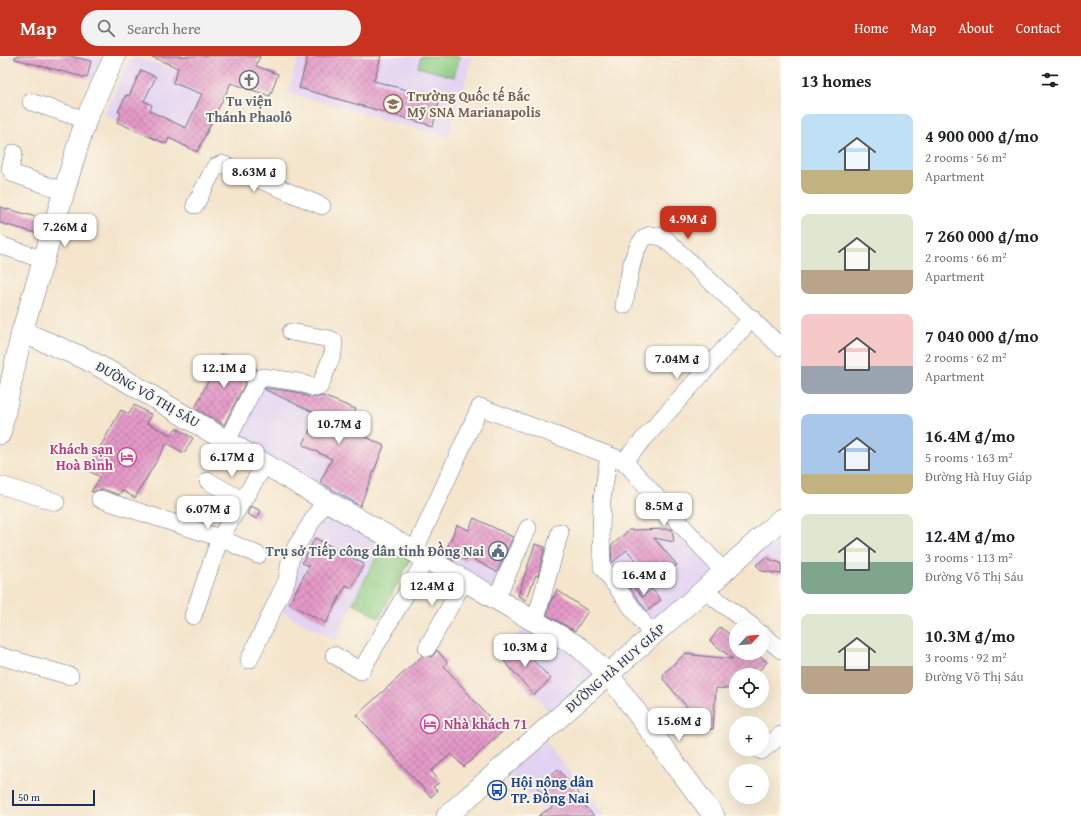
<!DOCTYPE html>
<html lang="en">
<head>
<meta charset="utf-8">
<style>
  body { margin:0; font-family:"Gentium Book Plus",serif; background:#f2f2f2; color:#202124; height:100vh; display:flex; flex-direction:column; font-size:15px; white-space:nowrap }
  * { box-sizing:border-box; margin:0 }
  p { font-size:13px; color:#757577 }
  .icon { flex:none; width:22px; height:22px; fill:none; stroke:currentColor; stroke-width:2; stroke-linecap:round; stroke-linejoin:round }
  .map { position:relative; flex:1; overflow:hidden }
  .panel { display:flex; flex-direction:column; background:#fff; width:300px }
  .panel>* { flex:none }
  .needle { width:26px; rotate:64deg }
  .tools { position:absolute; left:729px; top:564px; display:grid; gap:8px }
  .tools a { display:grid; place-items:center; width:40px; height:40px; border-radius:50%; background:#fff; box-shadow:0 4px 16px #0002; font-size:20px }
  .scale { position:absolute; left:12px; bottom:10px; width:83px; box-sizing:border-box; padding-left:4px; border:2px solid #1b2f5e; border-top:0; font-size:11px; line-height:14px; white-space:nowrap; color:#1b2f5e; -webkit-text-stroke:3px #fbf7ec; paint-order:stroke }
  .price { position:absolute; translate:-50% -34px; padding:0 9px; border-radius:8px; background:#fff; color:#222; font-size:13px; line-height:26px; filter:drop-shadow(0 1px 2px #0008) }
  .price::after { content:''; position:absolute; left:50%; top:24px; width:12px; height:9px; margin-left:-6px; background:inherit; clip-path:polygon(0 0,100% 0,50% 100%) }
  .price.active { background:#c8321e; color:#fff }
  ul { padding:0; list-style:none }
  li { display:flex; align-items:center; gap:12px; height:100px; padding:0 20px }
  li span { display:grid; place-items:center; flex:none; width:112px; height:80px; border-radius:8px; color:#555 }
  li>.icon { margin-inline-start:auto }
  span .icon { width:48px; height:48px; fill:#fffc; stroke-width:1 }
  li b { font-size:17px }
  h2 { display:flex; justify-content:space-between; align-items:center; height:48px; padding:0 20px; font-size:17px }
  header { display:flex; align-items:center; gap:24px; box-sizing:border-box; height:56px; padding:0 20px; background:#c8321e; color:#fff }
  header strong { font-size:19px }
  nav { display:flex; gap:22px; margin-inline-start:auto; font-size:14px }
  .search { width:280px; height:36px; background:#f2f2f2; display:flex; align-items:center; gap:10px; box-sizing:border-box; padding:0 14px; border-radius:22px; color:#757577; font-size:15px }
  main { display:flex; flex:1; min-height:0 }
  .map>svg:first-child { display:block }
</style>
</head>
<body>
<header>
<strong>Map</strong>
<div class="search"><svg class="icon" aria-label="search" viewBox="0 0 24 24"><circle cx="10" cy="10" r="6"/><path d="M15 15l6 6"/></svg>Search here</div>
<nav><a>Home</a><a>Map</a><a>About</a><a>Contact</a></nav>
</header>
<main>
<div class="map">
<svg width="781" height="760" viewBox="0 0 781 760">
  <defs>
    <pattern id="building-cross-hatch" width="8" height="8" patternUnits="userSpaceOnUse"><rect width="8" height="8" fill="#e59ac8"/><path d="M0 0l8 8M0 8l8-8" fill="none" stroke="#b97ea6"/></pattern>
  </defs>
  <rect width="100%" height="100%" fill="#fbf7ec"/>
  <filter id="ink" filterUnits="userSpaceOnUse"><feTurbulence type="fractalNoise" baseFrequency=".025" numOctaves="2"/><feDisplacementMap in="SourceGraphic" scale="8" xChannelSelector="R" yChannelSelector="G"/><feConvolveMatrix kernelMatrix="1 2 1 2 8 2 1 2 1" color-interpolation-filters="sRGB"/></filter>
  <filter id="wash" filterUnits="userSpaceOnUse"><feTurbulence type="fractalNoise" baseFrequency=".012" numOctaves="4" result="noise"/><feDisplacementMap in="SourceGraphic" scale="16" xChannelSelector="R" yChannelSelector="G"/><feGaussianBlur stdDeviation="0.9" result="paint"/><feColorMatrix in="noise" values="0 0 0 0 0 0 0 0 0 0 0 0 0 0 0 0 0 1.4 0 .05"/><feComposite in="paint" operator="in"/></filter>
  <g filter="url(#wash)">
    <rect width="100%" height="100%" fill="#f4e5cc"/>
    <g fill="#e3d3f2">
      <polygon points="4,0 109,0 97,25"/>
      <polygon points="132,0 229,32 197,96 170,83 166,88 104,59"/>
      <polygon points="288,0 473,0 448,81 288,37 298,3"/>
      <polygon points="263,325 311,335 356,353 347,372 360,450 358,456 233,381"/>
      <polygon points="325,451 384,486 335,584 278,554 293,511"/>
      <polygon points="474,462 518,484 495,536 442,505 457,469 469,474"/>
      <polygon points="781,472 781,517 762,515 749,501"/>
      <polygon points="679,473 717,514 652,572 607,514 606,495 629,474"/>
      <polygon points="528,569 578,598 599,618 552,659 497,597"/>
      <polygon points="544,684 605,760 538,760 542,753 507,716"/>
    </g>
    <g fill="#8fcd84" stroke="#557e71">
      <polygon points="421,0 460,0 454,21 418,11"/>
      <polygon points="384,486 411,502 379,562 353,547"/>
    </g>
    <g id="blocks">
      <g fill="url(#building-cross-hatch)">
        <polygon points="15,0 70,0 91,5 87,22 15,3"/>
        <polygon points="150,0 260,0 256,10 278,18 270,40 231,27 197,96 169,82 166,88 117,66 121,57 118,56 126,39 129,40 141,14 156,21 144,45 152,49 150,55 186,72 202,38 173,27 178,12"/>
        <polygon points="308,0 381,0 374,25 440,43 433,70 299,32"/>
        <polygon points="0,151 40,162 36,177 0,167"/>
        <polygon points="221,299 257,313 247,323 224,369 195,352"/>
        <polygon points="266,332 296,336 312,342 323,340 356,353 347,371 384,390 360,450 320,426 332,403 303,389 317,358 264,333"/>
        <polygon points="134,349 152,359 147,367 171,379 176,372 193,382 184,397 167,387 135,442 122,434 119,439 103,433 91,436 100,421 87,414 121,354 129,358"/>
        <polygon points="251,450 261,455 257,463 247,458"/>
        <polygon points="474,462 513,481 497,516 467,500 465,504 457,500 454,505 444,499 457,469 469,474"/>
        <polygon points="672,473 674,486 654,482 677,509 655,527 627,494 612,507 611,490 629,474"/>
        <polygon points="315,482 364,508 352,532 346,529 326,567 289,548 309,510 302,507"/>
        <polygon points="535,488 545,491 538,520 536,519 526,544 518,540"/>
        <polygon points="766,501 771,504 781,507 781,518 762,515 756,509"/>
        <polygon points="624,518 642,541 652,533 661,544 647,555 621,520"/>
        <polygon points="557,534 588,555 575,575 547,559 551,545"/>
        <polygon points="720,571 736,583 736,597 755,597 767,606 763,611 752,619 736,619 736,630 732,633 716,632 713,673 706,673 663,623 664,617 686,597 694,598 693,599 733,603 710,585"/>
        <polygon points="507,588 521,596 523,594 551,623 534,639 497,597"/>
        <polygon points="437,594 447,606 444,610 502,676 464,711 451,698 431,715 440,726 433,731 437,735 431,741 357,659 422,600 432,601"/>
        <polygon points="558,713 579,738 576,740 594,760 538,760 554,750 537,731"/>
      </g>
    </g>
  </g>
  <g filter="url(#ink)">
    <use href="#blocks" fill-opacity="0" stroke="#676f84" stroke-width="1"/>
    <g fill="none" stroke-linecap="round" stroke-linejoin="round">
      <defs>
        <g id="minor">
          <polyline points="31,46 86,64"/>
          <polyline points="14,97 10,113 14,118 64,135"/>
          <polyline points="195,149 215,111 222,108 322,150"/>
          <polyline points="0,189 44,204"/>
          <path d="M624,249C628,232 631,185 650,179L663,181L781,291"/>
          <polyline points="227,385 256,327 263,321 298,326 315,332 320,330 333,297 334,286 330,283 291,276"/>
          <polyline points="609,400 602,443 601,476 602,511 652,579"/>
          <polyline points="624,405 752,262"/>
          <polyline points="208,425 242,444"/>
          <polyline points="0,429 56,446"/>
          <polyline points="100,443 220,482 258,499"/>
          <polyline points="414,496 480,351 624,405 724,516"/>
          <polyline points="704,534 753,571"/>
          <polyline points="496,543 528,472"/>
          <polyline points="193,560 220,482 265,408"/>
          <polyline points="535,566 560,476"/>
          <polyline points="762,578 781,594"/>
          <polyline points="427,592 464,525"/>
          <polyline points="334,599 361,615 426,503"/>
          <polyline points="0,600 70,620"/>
          <polyline points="249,604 287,524 290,504 296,491 325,444"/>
          <polyline points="761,695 781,679"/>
        </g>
        <g id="major">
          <polyline points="22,276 84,302 123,323 325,444 579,591 608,618 714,760"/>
          <polyline points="0,378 22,276 77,92 87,61 115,0"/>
          <polyline points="447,760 704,534 781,463"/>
        </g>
      </defs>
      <use href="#minor" stroke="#676f84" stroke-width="18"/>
      <use href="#major" stroke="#676f84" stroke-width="22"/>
      <use href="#minor" stroke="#fff" stroke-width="17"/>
      <use href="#major" stroke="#fff" stroke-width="21"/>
    </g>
  </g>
  <defs>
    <symbol id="church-ring" viewBox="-11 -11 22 22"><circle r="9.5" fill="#fbf7ec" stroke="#6b7280" stroke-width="1.5"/><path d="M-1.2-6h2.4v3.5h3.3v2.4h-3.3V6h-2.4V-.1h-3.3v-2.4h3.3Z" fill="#6b7280"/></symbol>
    <symbol id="school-ring" viewBox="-11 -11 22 22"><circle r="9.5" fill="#fbf7ec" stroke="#8d6e63" stroke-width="1.5"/><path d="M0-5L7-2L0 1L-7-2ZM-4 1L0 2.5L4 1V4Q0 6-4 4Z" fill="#8d6e63"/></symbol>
    <symbol id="hotel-ring" viewBox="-11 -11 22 22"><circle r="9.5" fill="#fbf7ec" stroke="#d1479c" stroke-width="1.5"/><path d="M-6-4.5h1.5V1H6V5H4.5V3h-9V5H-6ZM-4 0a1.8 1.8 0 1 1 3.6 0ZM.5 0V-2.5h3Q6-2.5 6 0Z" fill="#d1479c"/></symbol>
    <symbol id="civic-ring" viewBox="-11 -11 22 22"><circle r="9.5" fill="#fbf7ec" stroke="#5c6f8a" stroke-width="1.5"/><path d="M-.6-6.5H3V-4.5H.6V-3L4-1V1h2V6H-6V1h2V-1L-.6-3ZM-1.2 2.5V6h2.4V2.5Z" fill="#5c6f8a"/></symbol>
    <symbol id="bus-ring" viewBox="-11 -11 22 22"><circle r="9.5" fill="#fbf7ec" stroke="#1a4fb4" stroke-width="1.5"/><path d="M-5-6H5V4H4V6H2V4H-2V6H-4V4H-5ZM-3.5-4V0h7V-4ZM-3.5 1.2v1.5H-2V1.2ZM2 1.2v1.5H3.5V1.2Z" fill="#1a4fb4"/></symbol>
  </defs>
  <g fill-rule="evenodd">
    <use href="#church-ring" x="238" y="13" width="22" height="22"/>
    <use href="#school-ring" x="382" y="37" width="22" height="22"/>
    <use href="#hotel-ring" x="116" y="390" width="22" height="22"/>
    <use href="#civic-ring" x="487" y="484" width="22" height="22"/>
    <use href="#hotel-ring" x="419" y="657" width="22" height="22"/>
    <use href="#bus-ring" x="486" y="723" width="22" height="22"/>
  </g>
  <g text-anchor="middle" stroke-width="4" stroke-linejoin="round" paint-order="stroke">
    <g font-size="14" font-weight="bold" fill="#785e54" stroke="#fbf7ec" text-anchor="start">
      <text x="407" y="45">Trường Quốc tế Bắc<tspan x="407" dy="16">Mỹ SNA Marianapolis</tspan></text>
    </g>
    <g font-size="14" font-weight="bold" fill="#5b616d" stroke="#fbf7ec">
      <text x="249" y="50">Tu viện<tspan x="249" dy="16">Thánh Phaolô</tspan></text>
    </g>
    <g font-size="14" fill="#1b2f5e" stroke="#fbf7ec">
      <text transform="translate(148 338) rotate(30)" y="5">ĐƯỜNG VÕ THỊ SÁU</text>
      <text transform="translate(615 612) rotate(-41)" y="5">ĐƯỜNG HÀ HUY GIÁP</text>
    </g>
    <g font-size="14" font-weight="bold" fill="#b23c85" stroke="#fbf7ec" text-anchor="end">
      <text x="113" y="398">Khách sạn<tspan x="113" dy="16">Hoà Bình</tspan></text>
      <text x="444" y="673" text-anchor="start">Nhà khách 71</text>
    </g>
    <g font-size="14" font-weight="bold" fill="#4e5e75" stroke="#fbf7ec" text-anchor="end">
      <text x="484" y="500">Trụ sở Tiếp công dân tỉnh Đồng Nai</text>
    </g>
    <g font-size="14" font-weight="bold" fill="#164399" stroke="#fbf7ec" text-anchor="start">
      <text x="511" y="731">Hội nông dân<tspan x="511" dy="16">TP. Đồng Nai</tspan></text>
    </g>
  </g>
</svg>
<div class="tools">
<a><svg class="needle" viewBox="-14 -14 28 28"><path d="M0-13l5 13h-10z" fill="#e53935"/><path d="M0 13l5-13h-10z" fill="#757577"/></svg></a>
<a><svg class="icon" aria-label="locate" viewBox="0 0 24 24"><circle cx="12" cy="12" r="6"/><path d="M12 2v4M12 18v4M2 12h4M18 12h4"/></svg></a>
<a>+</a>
<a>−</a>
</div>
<div class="scale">50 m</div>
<b class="price" style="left:254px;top:137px">8.63M ₫</b>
<b class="price active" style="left:688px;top:184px">4.9M ₫</b>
<b class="price" style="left:65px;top:192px">7.26M ₫</b>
<b class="price" style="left:677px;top:324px">7.04M ₫</b>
<b class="price" style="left:224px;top:333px">12.1M ₫</b>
<b class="price" style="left:339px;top:389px">10.7M ₫</b>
<b class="price" style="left:232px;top:422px">6.17M ₫</b>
<b class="price" style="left:664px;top:471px">8.5M ₫</b>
<b class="price" style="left:208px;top:474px">6.07M ₫</b>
<b class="price" style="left:644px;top:540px">16.4M ₫</b>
<b class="price" style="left:432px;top:551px">12.4M ₫</b>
<b class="price" style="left:525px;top:612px">10.3M ₫</b>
<b class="price" style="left:679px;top:686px">15.6M ₫</b>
</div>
<section class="panel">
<h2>13 homes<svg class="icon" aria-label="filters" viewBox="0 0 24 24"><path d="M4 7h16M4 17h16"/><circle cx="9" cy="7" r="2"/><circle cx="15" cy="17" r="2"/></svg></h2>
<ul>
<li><span style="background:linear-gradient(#bfe0f5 70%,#c2b280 0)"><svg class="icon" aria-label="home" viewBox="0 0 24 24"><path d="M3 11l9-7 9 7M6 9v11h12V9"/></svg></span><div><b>4 900 000 ₫/mo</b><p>2 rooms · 56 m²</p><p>Apartment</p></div></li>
<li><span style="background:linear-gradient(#dfe7d0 70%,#b9a48a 0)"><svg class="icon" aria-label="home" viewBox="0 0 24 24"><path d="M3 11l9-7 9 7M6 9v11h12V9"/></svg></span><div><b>7 260 000 ₫/mo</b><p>2 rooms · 66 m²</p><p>Apartment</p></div></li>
<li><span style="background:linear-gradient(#f6c9c9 65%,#9aa5b1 0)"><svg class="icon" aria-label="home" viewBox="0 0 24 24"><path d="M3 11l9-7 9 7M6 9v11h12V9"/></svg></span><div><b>7 040 000 ₫/mo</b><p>2 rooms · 62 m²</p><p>Apartment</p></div></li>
<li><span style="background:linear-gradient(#a9c7e8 75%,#c2b280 0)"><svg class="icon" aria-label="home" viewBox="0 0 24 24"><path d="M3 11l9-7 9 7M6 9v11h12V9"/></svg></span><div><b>16.4M ₫/mo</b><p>5 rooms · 163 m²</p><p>Đường Hà Huy Giáp</p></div></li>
<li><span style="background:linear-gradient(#dfe7d0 60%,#7fa58c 0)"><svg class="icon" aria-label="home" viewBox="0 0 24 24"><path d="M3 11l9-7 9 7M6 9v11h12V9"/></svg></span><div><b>12.4M ₫/mo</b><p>3 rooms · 113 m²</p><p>Đường Võ Thị Sáu</p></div></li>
<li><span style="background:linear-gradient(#dfe7d0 65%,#b9a48a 0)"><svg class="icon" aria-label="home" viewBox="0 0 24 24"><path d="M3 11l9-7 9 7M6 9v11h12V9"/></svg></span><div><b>10.3M ₫/mo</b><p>3 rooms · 92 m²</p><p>Đường Võ Thị Sáu</p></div></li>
</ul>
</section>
</main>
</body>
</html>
